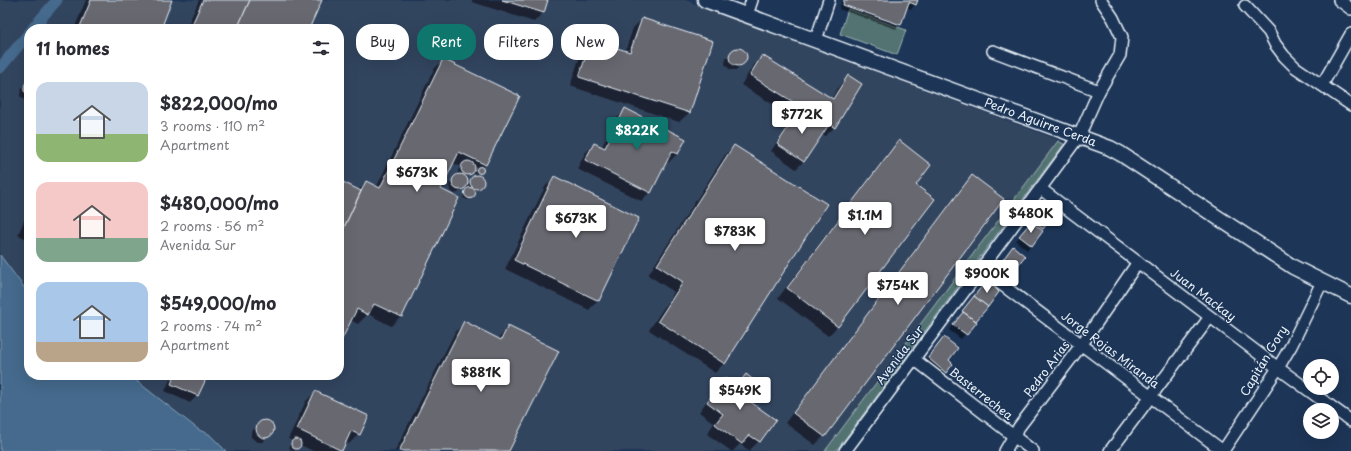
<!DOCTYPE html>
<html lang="en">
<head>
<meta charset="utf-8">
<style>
  body { margin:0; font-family:"Playpen Sans",sans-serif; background:#f7f7f7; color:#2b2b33; height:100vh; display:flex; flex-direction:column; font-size:15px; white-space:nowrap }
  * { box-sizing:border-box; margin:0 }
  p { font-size:13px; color:#7c7c81 }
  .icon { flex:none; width:22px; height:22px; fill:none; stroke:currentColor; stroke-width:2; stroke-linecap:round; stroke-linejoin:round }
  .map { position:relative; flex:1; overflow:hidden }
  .panel { position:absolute; left:24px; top:24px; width:320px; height:356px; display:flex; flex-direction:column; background:#fff; border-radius:16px; box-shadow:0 4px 16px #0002 }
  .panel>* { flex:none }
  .banner { position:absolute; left:356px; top:24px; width:380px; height:36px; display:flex; gap:8px }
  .fabs { position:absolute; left:1303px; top:359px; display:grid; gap:8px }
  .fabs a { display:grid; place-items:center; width:36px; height:36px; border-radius:50%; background:#fff; box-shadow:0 4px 16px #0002; font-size:20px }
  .price { position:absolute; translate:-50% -34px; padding:0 9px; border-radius:4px; background:#fff; color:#222; font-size:13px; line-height:26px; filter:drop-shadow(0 1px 2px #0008) }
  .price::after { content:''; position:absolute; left:50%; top:24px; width:12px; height:9px; margin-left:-6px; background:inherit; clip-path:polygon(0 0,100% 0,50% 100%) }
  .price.selected { background:#0f766e; color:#fff }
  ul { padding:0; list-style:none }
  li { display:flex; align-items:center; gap:12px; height:100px; padding:0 12px }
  li span { display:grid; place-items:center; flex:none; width:112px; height:80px; border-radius:12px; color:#555 }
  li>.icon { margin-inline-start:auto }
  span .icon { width:48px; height:48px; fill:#fffc; stroke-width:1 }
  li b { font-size:17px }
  h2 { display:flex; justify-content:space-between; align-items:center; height:48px; padding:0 12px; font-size:17px }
  .pill { padding:0 14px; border-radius:16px; background:#fff; box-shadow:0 4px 16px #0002; font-size:14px; line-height:36px }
  .pill.selected { background:#0f766e; color:#fff }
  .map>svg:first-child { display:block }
</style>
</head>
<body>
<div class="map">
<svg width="1351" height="451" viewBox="0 0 1351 451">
  <rect width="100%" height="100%" fill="#1d3557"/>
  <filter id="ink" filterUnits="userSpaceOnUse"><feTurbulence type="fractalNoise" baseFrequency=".025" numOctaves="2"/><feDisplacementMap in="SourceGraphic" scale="8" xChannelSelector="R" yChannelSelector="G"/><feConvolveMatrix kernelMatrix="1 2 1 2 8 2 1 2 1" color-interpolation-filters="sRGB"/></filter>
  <g filter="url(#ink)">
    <polygon fill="#33445f" points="0,0 685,0 1059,140 826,451 226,451 209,434 199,430 129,375 339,375 339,29 29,29 29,294 0,255"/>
    <g fill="#527372" stroke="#9db2b5">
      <polygon points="848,9 906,30 897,55 840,34"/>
      <polygon points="1058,141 1064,144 836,451 825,451"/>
    </g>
    <polygon fill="#456b8d" stroke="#86a1b8" points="0,255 29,294 29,375 129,375 199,430 209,434 226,451 0,451"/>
    <g fill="#0007">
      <polygon points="86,0 171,0 160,29 74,29"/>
      <polygon points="199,0 321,0 308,29 186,29"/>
      <polygon points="472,0 547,0 543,13 534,22 472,2"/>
      <polygon points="842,0 917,0 916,4 911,9 906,7 900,24 896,29 839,9"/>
      <polygon points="642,19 712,42 689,113 679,122 570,86 582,50 592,41 625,52 633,28"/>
      <polygon points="737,49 743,50 746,55 746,60 736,70 730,70 725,64 726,58"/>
      <polygon points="762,56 831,99 839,86 848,76 835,127 825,136 822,134 803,162 796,169 771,151 794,117 741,85 753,66"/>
      <polygon points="443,60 518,97 485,165 482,168 482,172 478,175 472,172 465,178 467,181 467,184 474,177 477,176 481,178 482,183 469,200 467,200 463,198 464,194 467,191 466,186 458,193 454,194 450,191 449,184 458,176 458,170 461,167 453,163 440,189 401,316 391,326 368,314 358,324 350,320 339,343 339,181 358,190 366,183 376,188 434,69"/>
      <polygon points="29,81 29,100 24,100 20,96 21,89"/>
      <polygon points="625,110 678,153 668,163 666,161 650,192 641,201 577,169 585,153 594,144 601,148 616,119"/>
      <polygon points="899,141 915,185 934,199 837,327 828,336 778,298 890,151"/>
      <polygon points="734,146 724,363 715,373 649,330 674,292 648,275 725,155"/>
      <polygon points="554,177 598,300 589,310 505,269 545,187"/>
      <polygon points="972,177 824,436 815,445 785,423 963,186"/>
      <polygon points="1042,207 1043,228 1027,250 1016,241"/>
      <polygon points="29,208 29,240 18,235"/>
      <polygon points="1009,252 1024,256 1006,278 995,270"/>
      <polygon points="979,290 998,292 961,339 949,330"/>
      <polygon points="465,322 498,339 508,327 508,451 395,451 455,332"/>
      <polygon points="940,343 947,360 945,372 941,376 924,363"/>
      <polygon points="172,375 207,375 197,396 190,403 165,391"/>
      <polygon points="746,375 743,398 774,420 759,441 749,451 740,444 733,451 731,451 707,434 714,423 699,412 716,388 725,379 736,386"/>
      <polygon points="315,392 359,434 349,444 345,441 340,451 313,451 300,445 294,451 291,450 289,447 293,441 288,439 306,401"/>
      <polygon points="262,421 270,423 273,427 272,433 263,442 257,442 251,437 251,432"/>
    </g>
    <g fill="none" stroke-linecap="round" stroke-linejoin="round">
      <g stroke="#456b8d" stroke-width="11">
        <polyline points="32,29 57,0"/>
        <polyline points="0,68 29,33"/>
      </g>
    </g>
    <g fill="#676871" stroke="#e8f1f8">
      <polygon points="91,0 172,0 161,29 79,29"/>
      <polygon points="203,0 250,0 237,29 190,29"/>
      <polygon points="250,0 322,0 309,29 237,29"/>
      <polygon points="502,0 548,0 544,13"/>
      <polygon points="844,0 918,0 916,5 909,2 901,25 843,5"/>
      <polygon points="642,18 713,41 690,113 579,77 591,40 630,52"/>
      <circle cx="738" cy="57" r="9"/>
      <polygon points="762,55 833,99 848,75 862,84 835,128 750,75"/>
      <polygon points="443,59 520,96 486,165 459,152 441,189 459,198 402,317 374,304 368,315 357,309 339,345 339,238 366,181 380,188"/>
      <polygon points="29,80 29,96 24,91 24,87 26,82"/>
      <polygon points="625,108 686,139 678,154 672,151 651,193 585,160 594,143 605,148"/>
      <polygon points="801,108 828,126 804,162 777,144"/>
      <polygon points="899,140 931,165 916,185 935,199 838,327 787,288"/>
      <polygon points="734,145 827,204 725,364 658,321 683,282 657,265"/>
      <circle cx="468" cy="168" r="7"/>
      <circle cx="480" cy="170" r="3.5"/>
      <circle cx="460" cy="182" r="8"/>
      <polygon points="972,175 1004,199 825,437 793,413"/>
      <circle cx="477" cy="182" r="7"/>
      <polygon points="554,176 639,218 599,301 514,260"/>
      <polygon points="339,180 361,191 339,238"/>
      <circle cx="470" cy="193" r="5.5"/>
      <polygon points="1046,201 1058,210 1043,229 1031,220"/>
      <polygon points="1031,222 1043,231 1032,246 1019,236"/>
      <polygon points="1013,246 1025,256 1011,274 999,265"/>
      <polygon points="990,283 999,292 988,307 974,296 983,285"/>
      <polygon points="974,296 988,307 976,321 962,311"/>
      <polygon points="963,312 977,322 967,335 953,325"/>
      <polygon points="464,321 501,340 508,326 559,351 509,451 399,451"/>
      <polygon points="944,337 958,348 949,360 953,364 946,373 928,358"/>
      <polygon points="746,374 756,382 745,398 776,420 760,442 749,435 742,444 715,424 723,414 707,402 725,377 737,386"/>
      <polygon points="175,375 208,375 198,396 171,384"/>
      <polygon points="315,391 369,416 360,435 351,431 342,451 297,429"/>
      <circle cx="265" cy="429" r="9"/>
      <circle cx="296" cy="444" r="5"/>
    </g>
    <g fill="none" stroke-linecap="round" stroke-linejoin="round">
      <defs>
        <g id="minor">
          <polyline points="1339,0 1351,9"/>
          <polyline points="1245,6 1269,32 1275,44 1284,56 1295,67 1351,105"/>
          <polyline points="747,15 752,0"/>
          <polyline points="816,40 829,0"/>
          <polyline points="993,51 1099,91"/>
          <polyline points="1322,85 1351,34"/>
          <polyline points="1041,189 1278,368 1351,421"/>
          <polyline points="981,269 1223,451"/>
          <polyline points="914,359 1033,451"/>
          <polyline points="845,451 981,269 1079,136 1099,91 1120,55 1122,37 1113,18 1101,0"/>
          <polyline points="1005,451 1019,427 1082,344 1138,262"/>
          <polyline points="1110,451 1210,317"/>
          <polyline points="1223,451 1278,368 1291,346 1322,282"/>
        </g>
        <g id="tertiary">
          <path id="s1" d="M705,0L1110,148L1121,154L1293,267L1351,296"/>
        </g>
      </defs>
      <use href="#minor" stroke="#e8f1f8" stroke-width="14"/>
      <use href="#tertiary" stroke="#e8f1f8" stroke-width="17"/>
      <use href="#minor" stroke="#1d3557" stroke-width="11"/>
      <use href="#tertiary" stroke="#1d3557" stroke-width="14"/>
    </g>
  </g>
  <g text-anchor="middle" stroke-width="3" stroke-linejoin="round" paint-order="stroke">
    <g font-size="12" fill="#e8f1f8" stroke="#1d3557">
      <text dy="4" stroke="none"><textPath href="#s1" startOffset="357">Pedro Aguirre Cerda</textPath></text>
      <text transform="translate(1203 295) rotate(37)" y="4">Juan Mackay</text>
      <text transform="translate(1110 350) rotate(37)" y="4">Jorge Rojas Miranda</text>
      <text transform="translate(900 355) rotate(-53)" y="4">Avenida Sur</text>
      <text transform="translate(1264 361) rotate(-59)" y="4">Capitán Gory</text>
      <text transform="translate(1047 369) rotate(-53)" y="4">Pedro Arias</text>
      <text transform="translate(981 394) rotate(38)" y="4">Basterrechea</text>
    </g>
  </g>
</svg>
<div class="fabs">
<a><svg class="icon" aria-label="locate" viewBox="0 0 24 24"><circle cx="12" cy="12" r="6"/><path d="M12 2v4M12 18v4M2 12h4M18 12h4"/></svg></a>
<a><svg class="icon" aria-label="layers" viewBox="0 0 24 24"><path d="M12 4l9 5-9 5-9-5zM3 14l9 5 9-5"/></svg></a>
</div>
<b class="price" style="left:802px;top:135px">$772K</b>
<b class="price selected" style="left:637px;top:151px">$822K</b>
<b class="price" style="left:417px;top:193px">$673K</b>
<b class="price" style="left:1031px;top:234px">$480K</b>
<b class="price" style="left:865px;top:236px">$1.1M</b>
<b class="price" style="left:576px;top:239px">$673K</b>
<b class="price" style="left:735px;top:252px">$783K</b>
<b class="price" style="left:987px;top:294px">$900K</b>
<b class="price" style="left:898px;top:306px">$754K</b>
<b class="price" style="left:481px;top:393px">$881K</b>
<b class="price" style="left:740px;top:411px">$549K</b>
<div class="banner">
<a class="pill">Buy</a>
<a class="pill selected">Rent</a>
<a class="pill">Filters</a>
<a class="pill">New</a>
</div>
<section class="panel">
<h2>11 homes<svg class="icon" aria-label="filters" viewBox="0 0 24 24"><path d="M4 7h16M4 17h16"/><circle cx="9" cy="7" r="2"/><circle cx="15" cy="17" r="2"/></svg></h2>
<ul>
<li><span style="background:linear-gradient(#c9d6e8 65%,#8fb573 0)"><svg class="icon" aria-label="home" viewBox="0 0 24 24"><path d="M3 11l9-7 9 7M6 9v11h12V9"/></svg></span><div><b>$822,000/mo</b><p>3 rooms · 110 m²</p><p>Apartment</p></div></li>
<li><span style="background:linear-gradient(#f6c9c9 70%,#7fa58c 0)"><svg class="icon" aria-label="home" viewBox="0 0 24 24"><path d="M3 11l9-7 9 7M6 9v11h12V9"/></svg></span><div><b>$480,000/mo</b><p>2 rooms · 56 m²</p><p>Avenida Sur</p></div></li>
<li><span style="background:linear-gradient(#a9c7e8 75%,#b9a48a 0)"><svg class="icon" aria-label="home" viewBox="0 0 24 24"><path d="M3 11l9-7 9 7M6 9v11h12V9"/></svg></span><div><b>$549,000/mo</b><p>2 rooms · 74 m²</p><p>Apartment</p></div></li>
</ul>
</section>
</div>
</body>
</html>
